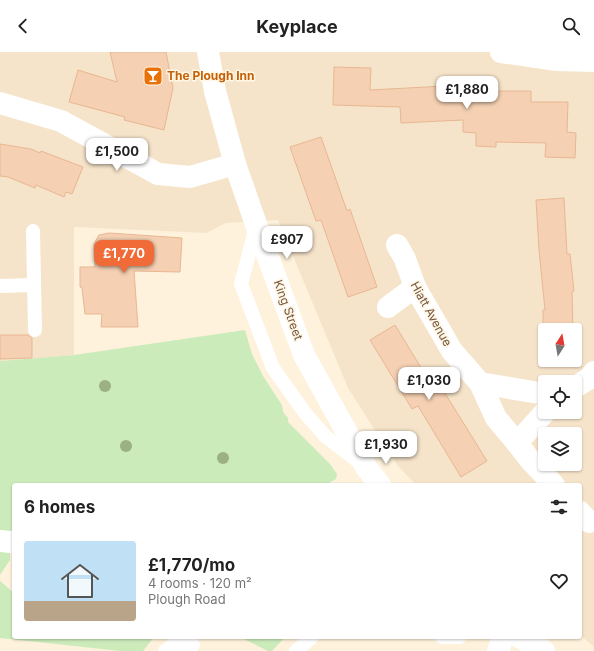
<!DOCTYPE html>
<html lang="en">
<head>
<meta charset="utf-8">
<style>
  body { margin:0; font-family:Inter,sans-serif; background:#f2f2f2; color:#222; height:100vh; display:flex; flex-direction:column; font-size:15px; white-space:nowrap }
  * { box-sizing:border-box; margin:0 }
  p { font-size:13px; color:#767676 }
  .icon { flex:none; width:22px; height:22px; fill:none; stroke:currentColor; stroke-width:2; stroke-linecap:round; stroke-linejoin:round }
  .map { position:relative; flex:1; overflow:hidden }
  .side { position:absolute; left:12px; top:431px; width:570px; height:156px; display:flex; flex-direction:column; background:#fff; border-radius:4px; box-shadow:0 1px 3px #0004 }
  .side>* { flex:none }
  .needle { width:26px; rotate:11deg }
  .fabs { position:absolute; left:538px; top:271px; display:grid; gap:8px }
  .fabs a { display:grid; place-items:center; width:44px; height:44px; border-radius:4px; background:#fff; box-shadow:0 1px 3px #0004; font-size:20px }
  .price { position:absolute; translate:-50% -34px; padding:0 9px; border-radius:8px; background:#fff; color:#222; font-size:13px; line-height:26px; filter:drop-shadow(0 1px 2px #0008) }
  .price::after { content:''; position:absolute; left:50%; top:24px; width:12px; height:9px; margin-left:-6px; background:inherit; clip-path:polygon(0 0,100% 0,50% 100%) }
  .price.on { background:#f16b38; color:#fff }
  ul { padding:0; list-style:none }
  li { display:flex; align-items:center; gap:12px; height:100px; padding:0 12px }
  li span { display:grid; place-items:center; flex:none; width:112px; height:80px; border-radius:4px; color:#555 }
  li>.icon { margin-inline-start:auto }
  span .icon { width:48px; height:48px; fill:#fffc; stroke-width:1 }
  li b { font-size:17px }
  h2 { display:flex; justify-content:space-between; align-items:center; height:48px; padding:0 12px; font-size:17px }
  header { display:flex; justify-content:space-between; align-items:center; height:52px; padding:0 12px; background:#fff; font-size:18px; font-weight:700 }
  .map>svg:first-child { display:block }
</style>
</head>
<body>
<header><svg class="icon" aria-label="back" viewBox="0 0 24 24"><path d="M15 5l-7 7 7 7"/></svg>Keyplace<svg class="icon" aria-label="search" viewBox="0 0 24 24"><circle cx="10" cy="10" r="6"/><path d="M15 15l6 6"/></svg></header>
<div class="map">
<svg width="594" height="599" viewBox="0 0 594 599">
  <rect width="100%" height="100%" fill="#fef2dc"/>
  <path fill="#f6e4ca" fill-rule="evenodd" d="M0,0H594V595L580,583V433H416L397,413L348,336L278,168L226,171L206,181L74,175V303L0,309ZM545,278H575V308H545ZM545,330H575V360H545ZM545,382H575V412H545Z"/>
  <g fill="#ccebbb">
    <polygon points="245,278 252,302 263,324 282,353 283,360 288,366 288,370 330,412 337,422 336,427 325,433 14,433 14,481 10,482 10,508 0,523 0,309 74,303"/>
    <polygon points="0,529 14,541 14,585 154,585 143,599 120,599 0,586"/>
    <polygon points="240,585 285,585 272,599 268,599"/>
  </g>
  <g fill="#f5d0b2" stroke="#e8b792">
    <polygon points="110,0 166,0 173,36 164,78 124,68 125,65 69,50 78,18 117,30"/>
    <polygon points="334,15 371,16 370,38 464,33 464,28 497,28 497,39 531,39 531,50 568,50 567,80 576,81 575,106 545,105 546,91 496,90 496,95 476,94 476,81 463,80 463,68 401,71 400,55 333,53"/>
    <polygon points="321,85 347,159 350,157 377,235 348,245 321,168 316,169 290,95"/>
    <polygon points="0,92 31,97 40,101 41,99 83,115 72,142 66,140 64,145 36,133 35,136 8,125 0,124"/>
    <polygon points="564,146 567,202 570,202 574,239 572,239 573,278 543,278 543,258 545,258 539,198 536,148"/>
    <polygon points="109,181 182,186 180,220 134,219 138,275 101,275 102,262 85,262 82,236 80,235 80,215 95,215 94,192 99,183"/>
    <polygon points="395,273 437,342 443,338 487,409 461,425 418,354 412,357 370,288"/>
    <polygon points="0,283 28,283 32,286 32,306 0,307"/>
  </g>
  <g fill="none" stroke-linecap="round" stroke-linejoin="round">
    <g stroke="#fff" stroke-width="14">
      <polyline points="256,175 241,232 273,316 305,361 325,384 359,410"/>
      <polyline points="33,179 35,278"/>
      <polyline points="0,234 34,233"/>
      <polyline points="442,585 459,585"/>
      <polyline points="165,599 174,592 193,593"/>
      <polyline points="296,599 312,585"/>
    </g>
    <polyline stroke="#fff" stroke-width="22" points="0,489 10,490"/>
    <g stroke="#fff" stroke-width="22">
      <polyline points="501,0 557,8 594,9"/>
      <polyline points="0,51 61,69 158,122 190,125 235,112"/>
      <polyline points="397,193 405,207 415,235 452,299 480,331 496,366 517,391 531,409 554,433"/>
      <polyline points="388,255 415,235"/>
      <polyline points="480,331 545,342"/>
      <polyline points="575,335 590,326 594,320"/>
      <polyline points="517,391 545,360"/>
      <polyline points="580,460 589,470"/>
    </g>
    <g stroke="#fff" stroke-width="22">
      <polyline points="208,0 215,39 235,112 257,175 304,303 366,415 380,433"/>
      <polyline points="519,585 544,599"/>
      <polyline points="498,599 503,585"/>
    </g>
  </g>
  <g fill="#9cb183">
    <circle cx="105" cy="334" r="6"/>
    <circle cx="126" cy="394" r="6"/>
    <circle cx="223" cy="406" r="6"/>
  </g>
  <defs>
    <symbol id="bar-square" viewBox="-11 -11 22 22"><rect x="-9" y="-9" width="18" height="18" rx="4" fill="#e8710a" stroke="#fff6e4"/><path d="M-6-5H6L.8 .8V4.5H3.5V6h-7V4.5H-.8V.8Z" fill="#fff"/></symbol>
  </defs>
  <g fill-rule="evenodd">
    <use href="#bar-square" x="142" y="13" width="22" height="22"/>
  </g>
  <g text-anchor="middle" stroke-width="3" stroke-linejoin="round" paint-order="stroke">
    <g font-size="12" font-weight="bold" fill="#c56008" stroke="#fff6e4" text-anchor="start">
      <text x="167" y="28">The Plough Inn</text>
    </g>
    <g font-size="12" fill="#745844" stroke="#fff6e4">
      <text transform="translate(288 258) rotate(70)" y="4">King Street</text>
      <text transform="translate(431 262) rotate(61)" y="4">Hiatt Avenue</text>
    </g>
  </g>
</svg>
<div class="fabs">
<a><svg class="needle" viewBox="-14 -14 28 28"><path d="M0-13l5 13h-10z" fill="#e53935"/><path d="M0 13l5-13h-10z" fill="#767676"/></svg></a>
<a><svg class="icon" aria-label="locate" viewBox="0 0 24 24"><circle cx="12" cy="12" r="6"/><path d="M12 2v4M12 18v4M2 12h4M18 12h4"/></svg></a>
<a><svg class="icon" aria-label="layers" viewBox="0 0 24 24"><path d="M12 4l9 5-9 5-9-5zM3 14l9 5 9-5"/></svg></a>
</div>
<b class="price" style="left:467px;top:58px">£1,880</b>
<b class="price" style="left:117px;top:120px">£1,500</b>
<b class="price" style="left:287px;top:208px">£907</b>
<b class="price on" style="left:124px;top:222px">£1,770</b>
<b class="price" style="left:429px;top:349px">£1,030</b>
<b class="price" style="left:386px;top:413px">£1,930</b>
<section class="side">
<h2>6 homes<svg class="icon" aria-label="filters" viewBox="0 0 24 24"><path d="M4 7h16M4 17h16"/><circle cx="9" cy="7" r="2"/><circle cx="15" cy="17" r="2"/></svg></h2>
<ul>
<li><span style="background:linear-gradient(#bfe0f5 75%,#b9a48a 0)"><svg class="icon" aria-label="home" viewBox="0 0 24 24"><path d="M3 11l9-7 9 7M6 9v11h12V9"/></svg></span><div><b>£1,770/mo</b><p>4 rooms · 120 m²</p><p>Plough Road</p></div><svg class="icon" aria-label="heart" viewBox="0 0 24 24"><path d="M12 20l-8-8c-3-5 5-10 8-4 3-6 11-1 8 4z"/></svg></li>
</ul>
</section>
</div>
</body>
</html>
